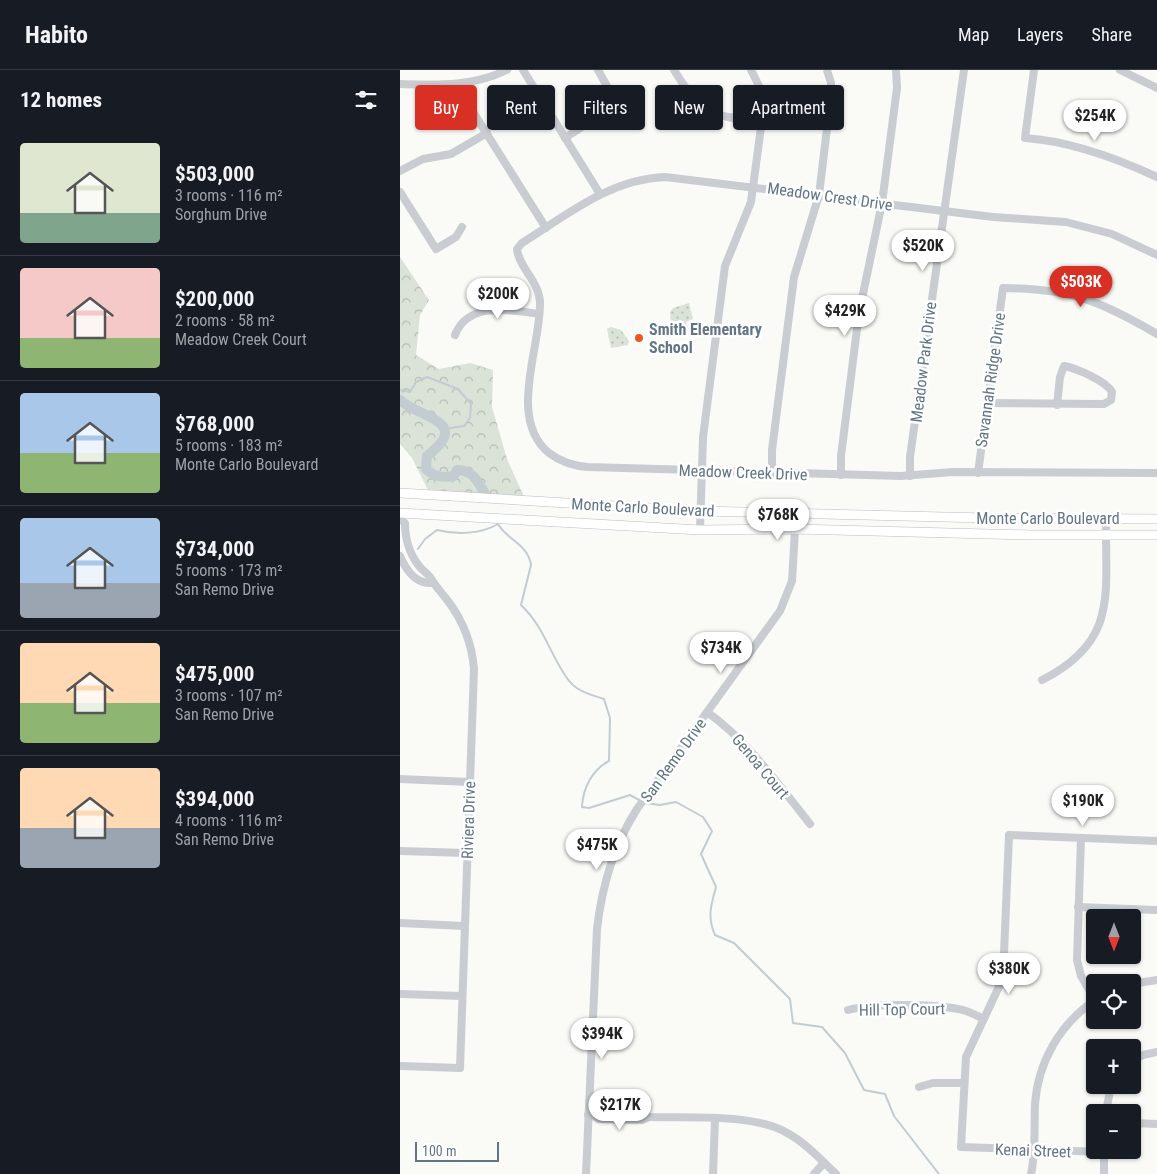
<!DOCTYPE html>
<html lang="en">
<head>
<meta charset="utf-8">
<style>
  body { margin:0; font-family:"Roboto Condensed",sans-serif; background:#20242c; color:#f1f3f6; height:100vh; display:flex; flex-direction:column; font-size:19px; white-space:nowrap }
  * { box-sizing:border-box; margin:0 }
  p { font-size:16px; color:#9ea1a6 }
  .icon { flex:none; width:28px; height:28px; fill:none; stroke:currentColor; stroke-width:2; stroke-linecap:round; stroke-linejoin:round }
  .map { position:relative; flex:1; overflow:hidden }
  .drawer { display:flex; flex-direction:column; background:#171b24; width:400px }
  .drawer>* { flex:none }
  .banner { position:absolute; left:15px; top:15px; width:475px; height:45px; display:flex; gap:10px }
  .needle { width:32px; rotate:180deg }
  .tools { position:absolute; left:686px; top:839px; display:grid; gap:10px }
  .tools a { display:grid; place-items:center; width:55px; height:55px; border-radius:5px; background:#171b24; box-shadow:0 1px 4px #0004; font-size:25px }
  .scale { position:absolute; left:15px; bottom:12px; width:84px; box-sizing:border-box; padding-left:5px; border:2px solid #627585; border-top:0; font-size:14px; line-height:18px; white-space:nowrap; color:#627585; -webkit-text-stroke:4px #fff; paint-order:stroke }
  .price { position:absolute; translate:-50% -42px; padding:0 11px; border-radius:18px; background:#fff; color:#222; font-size:16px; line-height:32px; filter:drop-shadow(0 1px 2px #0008) }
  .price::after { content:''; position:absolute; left:50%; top:30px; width:15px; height:11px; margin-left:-8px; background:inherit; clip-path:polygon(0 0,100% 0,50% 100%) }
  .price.active { background:#d93025; color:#fff }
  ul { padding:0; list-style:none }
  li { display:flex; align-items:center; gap:15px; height:125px; padding:0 20px }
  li+li { border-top:1px solid #363941 }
  li span { display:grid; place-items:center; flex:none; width:140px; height:100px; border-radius:5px; color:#555 }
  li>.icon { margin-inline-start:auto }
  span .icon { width:60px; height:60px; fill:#fffc; stroke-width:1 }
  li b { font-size:21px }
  h2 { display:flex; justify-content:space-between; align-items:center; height:60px; padding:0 20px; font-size:21px }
  .tag { padding:0 18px; border-radius:5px; background:#171b24; box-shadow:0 1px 4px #0004; font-size:18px; line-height:45px }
  .tag.active { background:#d93025; color:#fff }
  header { display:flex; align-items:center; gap:30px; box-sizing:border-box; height:70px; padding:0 25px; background:#171b24; border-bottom:1px solid #363941 }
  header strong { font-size:24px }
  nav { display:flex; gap:28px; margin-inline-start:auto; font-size:18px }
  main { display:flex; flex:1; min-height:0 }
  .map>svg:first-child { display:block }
</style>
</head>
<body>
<header>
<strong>Habito</strong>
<nav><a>Map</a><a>Layers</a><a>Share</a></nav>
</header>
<main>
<section class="drawer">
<h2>12 homes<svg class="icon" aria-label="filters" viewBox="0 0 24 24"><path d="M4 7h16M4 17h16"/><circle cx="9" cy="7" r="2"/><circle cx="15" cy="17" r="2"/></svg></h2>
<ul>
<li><span style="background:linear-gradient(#dfe7d0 70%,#7fa58c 0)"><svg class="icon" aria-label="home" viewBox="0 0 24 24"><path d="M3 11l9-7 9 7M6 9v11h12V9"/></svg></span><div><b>$503,000</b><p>3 rooms · 116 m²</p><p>Sorghum Drive</p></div></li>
<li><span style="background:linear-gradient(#f6c9c9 70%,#8fb573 0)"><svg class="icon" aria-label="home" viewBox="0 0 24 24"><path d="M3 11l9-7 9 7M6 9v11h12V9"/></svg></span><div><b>$200,000</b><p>2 rooms · 58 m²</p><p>Meadow Creek Court</p></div></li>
<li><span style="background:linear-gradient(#a9c7e8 60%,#8fb573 0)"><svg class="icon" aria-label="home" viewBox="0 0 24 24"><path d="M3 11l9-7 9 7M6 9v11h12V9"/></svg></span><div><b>$768,000</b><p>5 rooms · 183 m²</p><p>Monte Carlo Boulevard</p></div></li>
<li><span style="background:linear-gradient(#a9c7e8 65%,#9aa5b1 0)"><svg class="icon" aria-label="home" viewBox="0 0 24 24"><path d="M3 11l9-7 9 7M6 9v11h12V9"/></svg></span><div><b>$734,000</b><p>5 rooms · 173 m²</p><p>San Remo Drive</p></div></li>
<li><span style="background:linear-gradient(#ffd9b3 60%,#8fb573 0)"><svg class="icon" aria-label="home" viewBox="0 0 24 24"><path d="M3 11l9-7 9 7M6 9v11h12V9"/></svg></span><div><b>$475,000</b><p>3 rooms · 107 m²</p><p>San Remo Drive</p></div></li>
<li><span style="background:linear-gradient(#ffd9b3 60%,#9aa5b1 0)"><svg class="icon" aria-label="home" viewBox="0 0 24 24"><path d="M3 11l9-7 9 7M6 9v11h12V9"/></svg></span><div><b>$394,000</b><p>4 rooms · 116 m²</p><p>San Remo Drive</p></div></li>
</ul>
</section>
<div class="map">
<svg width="757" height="1104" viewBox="0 0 757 1104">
  <defs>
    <pattern id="forest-crowns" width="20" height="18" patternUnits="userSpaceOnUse" patternTransform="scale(1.25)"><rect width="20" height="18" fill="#dbe2d8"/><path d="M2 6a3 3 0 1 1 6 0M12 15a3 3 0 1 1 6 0" fill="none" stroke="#b5bcb5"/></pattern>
    <pattern id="park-dots" width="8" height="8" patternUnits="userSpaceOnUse" patternTransform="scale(1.25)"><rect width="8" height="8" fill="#dbe2d8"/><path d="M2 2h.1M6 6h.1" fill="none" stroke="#b5bcb5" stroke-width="1.8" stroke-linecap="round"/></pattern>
  </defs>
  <rect width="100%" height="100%" fill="#fafaf7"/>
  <polygon fill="url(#forest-crowns)" points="0,187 29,230 20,245 16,285 39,299 70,293 93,300 92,337 107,389 124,427 28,420 12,388 0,374"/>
  <g fill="url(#park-dots)">
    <polygon points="289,233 293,249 286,252 289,260 280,262 278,255 271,256 270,242 273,238"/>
    <polygon points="211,257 221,260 229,271 228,275 211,278 207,259"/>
  </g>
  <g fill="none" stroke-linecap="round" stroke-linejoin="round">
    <g stroke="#c2ccd1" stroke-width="2">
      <polyline points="0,320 10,322 16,312 27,307 58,319 71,334 70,348 64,356 44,359"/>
      <path d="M18,479L25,469L37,460C57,465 81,464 98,454C107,470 128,474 131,495L121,535C145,558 149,583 167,608C175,621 191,625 204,629L210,648L209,691C192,700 183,718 182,737L189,738L230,725L241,731"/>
      <path d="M245,733L260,735L276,732L303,747L312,761L301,784L316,817C311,835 307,847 315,865L334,873L390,929L393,953L422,957L445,983L464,1020L485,1024L494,1046L539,1104"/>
    </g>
    <path stroke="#c2ccd1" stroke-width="10" d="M0,330C19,348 73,351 27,386L26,399C35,407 42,408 54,406L57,400C72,400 77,410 84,422"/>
    <defs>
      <g id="major">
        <polyline points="0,423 301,441 585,448 757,449"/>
        <polyline points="0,443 300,460 395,459 632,465 757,465"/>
      </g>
    </defs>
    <use href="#major" stroke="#babec2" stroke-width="10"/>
    <g stroke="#c9cdd1" stroke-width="8">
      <polyline points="123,0 200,124"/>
      <path d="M274,0C303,46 309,45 362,52"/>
      <path d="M634,0L625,68C671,71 716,88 757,107"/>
      <polyline points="720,0 757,18"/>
      <polyline points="65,13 73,42 146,158"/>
      <path d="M0,14C37,15 72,17 107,0"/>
      <polyline points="165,68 217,34 198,0"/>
      <polyline points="0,101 23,89 51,84 87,63"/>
      <polyline points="0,122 36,179 56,167 62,157"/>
      <path d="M757,185L712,164L666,152L593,147L265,107C210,109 167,145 122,173L117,179C119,198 139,211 140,232C141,277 107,349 149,383C161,392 173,396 188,397L501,406L553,402L757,403"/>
      <path d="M55,265C68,231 111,240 139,244"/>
      <path d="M587,333L704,334L711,330L712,322C706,311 676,298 664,296L660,307L657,335"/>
      <polyline points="372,403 372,380 394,207 419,125 431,25 431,13 427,0"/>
      <path d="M578,403L603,218C671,219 699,230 757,264"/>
      <polyline points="441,405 441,386 459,243 482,133 497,18 496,0"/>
      <polyline points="510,406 510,387 564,0"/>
      <path d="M0,449L5,453C5,470 9,483 19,496C22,500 27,503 30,507C35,516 42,523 48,531C63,551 72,574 74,599L60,998L0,996"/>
      <polyline points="300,460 303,367 325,196 351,132 363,42 361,20 351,0"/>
      <path d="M0,486C6,500 16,514 32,513"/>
      <path d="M642,610C719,571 705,524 706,449"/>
      <path d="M307,642C349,672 378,714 410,754"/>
      <polyline points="0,709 70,712"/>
      <polyline points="681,768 677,890 681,906 695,930"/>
      <polyline points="0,781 67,783"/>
      <polyline points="678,837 757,840"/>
      <polyline points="0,853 64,856"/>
      <polyline points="732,914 757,910"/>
      <polyline points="0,924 62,926"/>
      <path d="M448,940C473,933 532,934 558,939C567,940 575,945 584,949"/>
      <polyline points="732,991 743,985 757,982"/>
      <polyline points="519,1017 533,1013 563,1013"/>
      <polyline points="706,1042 711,1015"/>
      <path d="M188,1045L198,1043L242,1045L249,1047C289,1048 355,1043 389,1064C407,1074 421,1090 436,1104"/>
      <polyline points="195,1046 198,1049 242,1050 249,1047"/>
      <polyline points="732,1053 757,1054"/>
      <polyline points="704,1082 561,1077 566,987 603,908 609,765 757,771"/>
      <path d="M186,1104L197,859C202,815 214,775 237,739L380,541L392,511L396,443"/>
      <polyline points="313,1104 315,1049"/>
      <polyline points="414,1104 424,1093"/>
      <path d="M631,1104C636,1081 634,1057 635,1034C638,992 660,954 695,930"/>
      <polyline points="704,1104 704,1080"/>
    </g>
    <use href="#major" stroke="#fff" stroke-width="9"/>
  </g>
  <circle fill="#f15620" stroke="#fff" stroke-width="2" cx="239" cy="268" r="5"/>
  <g text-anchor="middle" stroke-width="5" stroke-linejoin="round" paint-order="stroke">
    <g font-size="16" fill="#627585" stroke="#fff">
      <text transform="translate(430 126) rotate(8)" y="6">Meadow Crest Drive</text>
      <text transform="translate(523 292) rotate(-83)" y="6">Meadow Park Drive</text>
      <text transform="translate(590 310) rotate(-82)" y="6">Savannah Ridge Drive</text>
      <text transform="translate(343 402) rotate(2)" y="6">Meadow Creek Drive</text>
      <text transform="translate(243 437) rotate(3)" y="6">Monte Carlo Boulevard</text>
      <text x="648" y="454">Monte Carlo Boulevard</text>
      <text transform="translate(273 690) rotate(-54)" y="6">San Remo Drive</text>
      <text transform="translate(361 696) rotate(50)" y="6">Genoa Court</text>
      <text transform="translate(68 750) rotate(-88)" y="6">Riviera Drive</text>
      <text transform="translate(502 939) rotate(-1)" y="6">Hill Top Court</text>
      <text transform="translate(633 1080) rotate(2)" y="6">Kenai Street</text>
    </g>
    <g font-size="16" font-weight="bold" fill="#627585" stroke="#fff" text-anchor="start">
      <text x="249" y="265">Smith Elementary<tspan x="249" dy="18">School</tspan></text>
    </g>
  </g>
</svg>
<div class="tools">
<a><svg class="needle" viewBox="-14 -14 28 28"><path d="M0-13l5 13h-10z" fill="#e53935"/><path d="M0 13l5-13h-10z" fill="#9ea1a6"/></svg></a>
<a><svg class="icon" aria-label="locate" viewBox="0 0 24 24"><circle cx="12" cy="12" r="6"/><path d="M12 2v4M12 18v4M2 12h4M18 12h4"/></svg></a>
<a>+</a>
<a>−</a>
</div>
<div class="scale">100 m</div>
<b class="price" style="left:695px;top:72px">$254K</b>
<b class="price" style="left:523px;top:202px">$520K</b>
<b class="price active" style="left:681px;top:238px">$503K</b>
<b class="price" style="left:98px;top:250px">$200K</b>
<b class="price" style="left:445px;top:267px">$429K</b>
<b class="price" style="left:378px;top:471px">$768K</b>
<b class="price" style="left:321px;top:604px">$734K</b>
<b class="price" style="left:683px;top:757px">$190K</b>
<b class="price" style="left:197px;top:801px">$475K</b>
<b class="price" style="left:609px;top:925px">$380K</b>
<b class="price" style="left:202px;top:990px">$394K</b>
<b class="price" style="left:220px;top:1061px">$217K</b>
<div class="banner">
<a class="tag active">Buy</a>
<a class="tag">Rent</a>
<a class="tag">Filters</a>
<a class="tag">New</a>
<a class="tag">Apartment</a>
</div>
</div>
</main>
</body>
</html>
